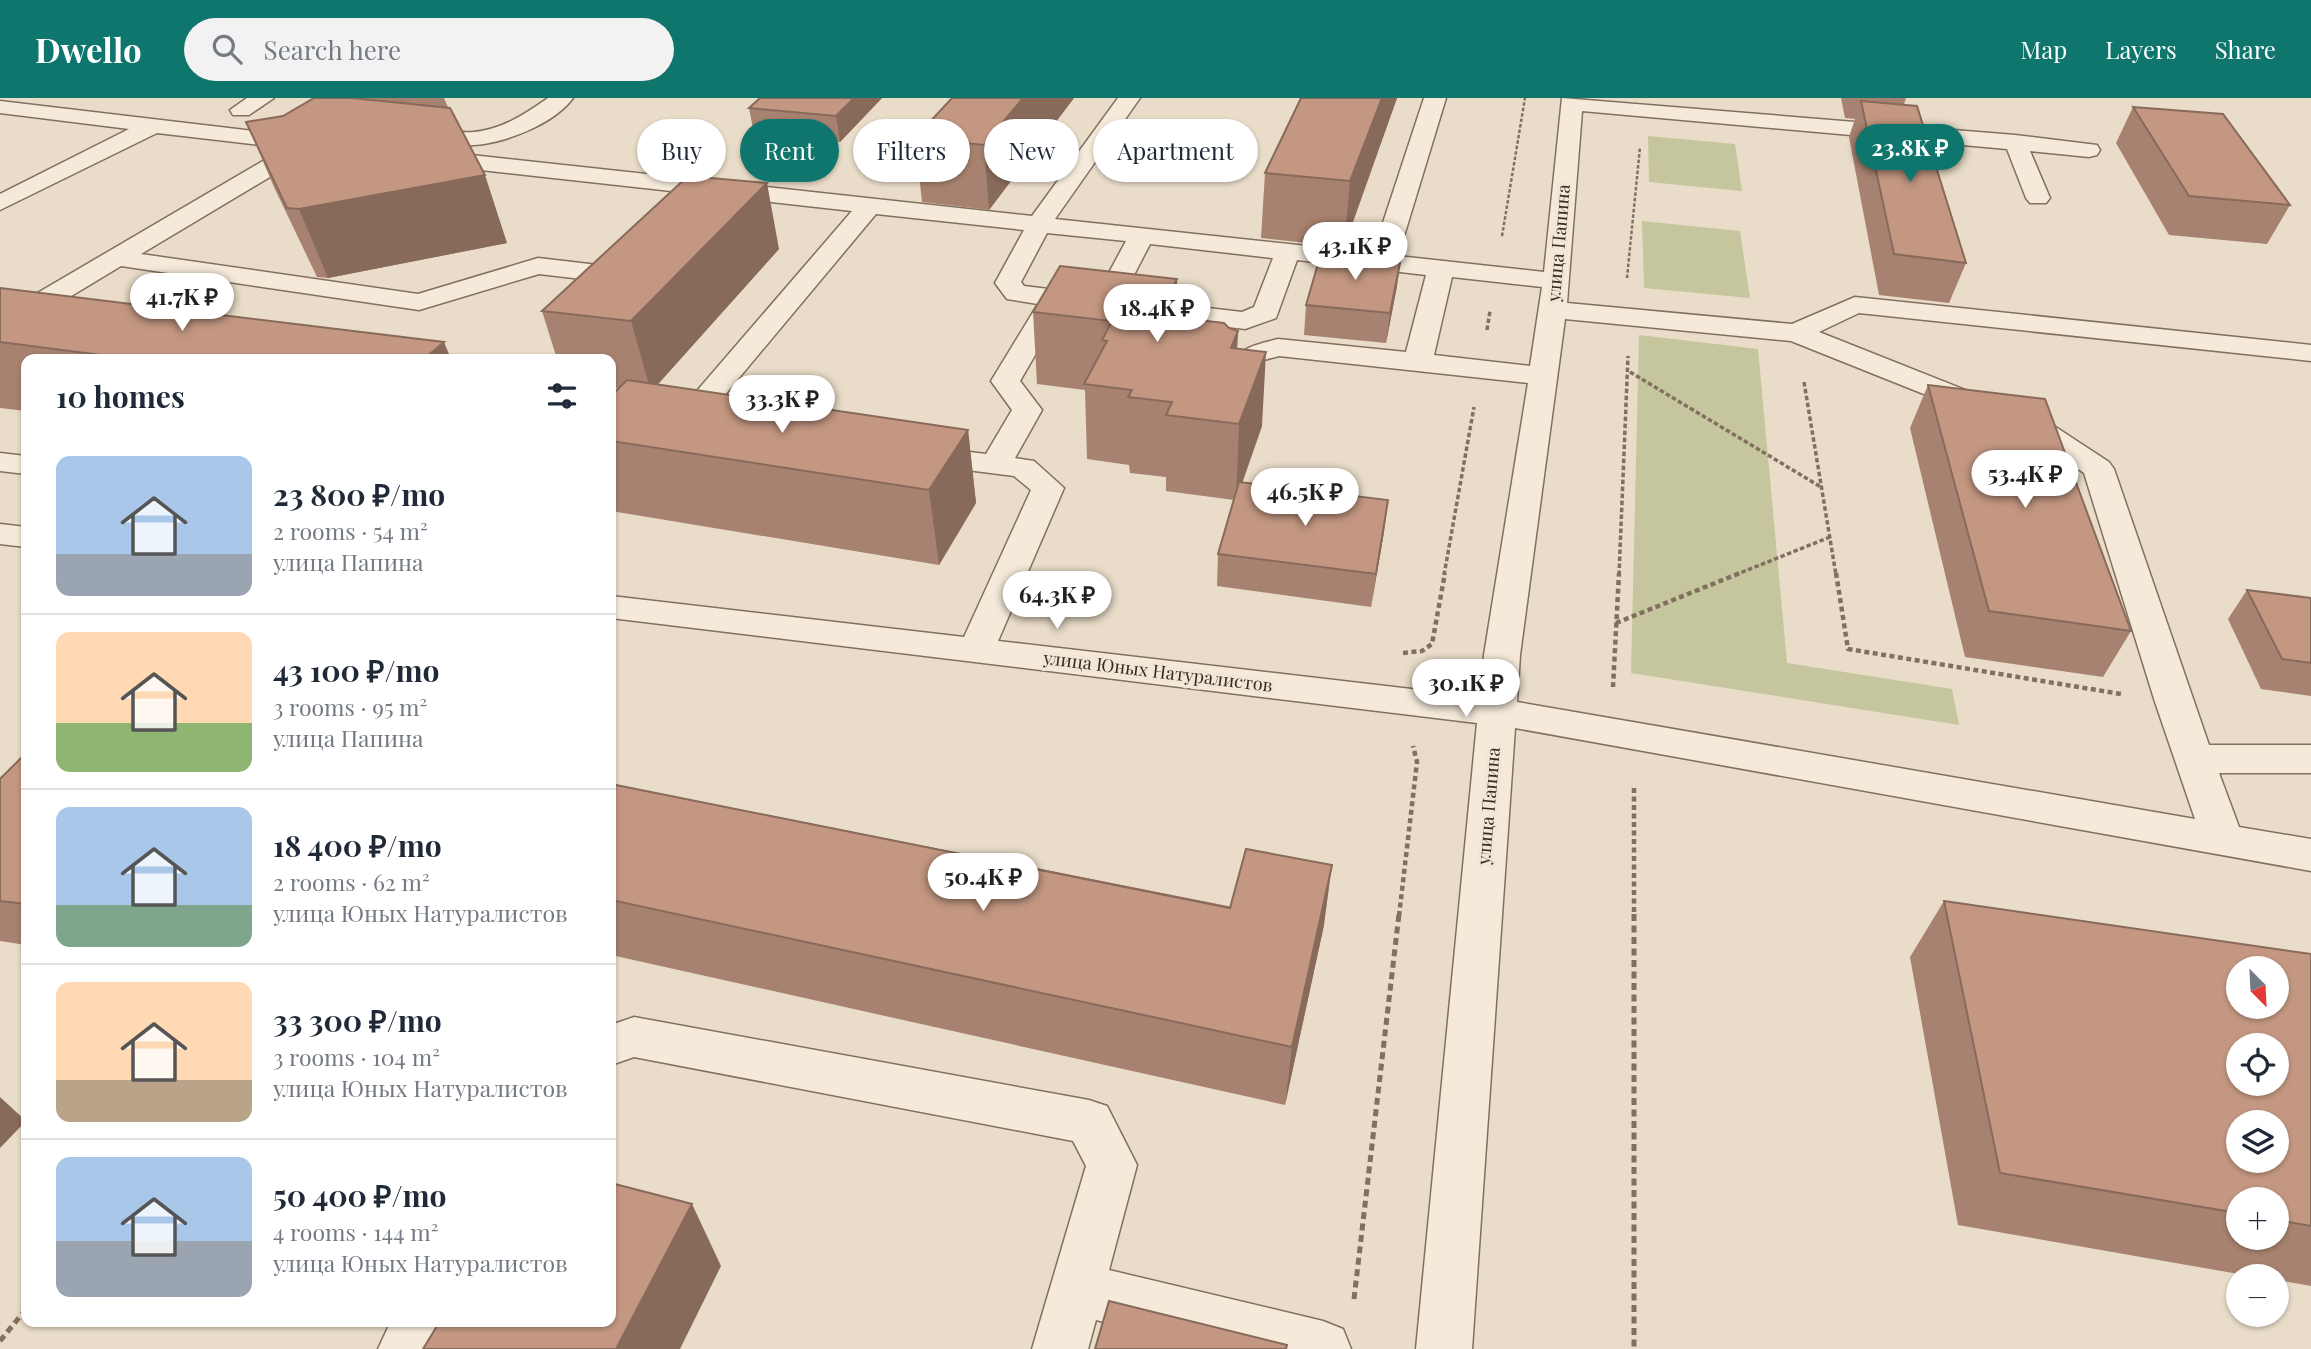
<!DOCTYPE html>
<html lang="en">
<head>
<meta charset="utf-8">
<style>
  body { margin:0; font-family:"Playfair Display",serif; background:#f2f2f3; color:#1f2937; height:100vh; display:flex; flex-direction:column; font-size:26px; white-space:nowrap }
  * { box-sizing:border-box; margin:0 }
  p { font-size:23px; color:#747a83 }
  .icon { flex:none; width:38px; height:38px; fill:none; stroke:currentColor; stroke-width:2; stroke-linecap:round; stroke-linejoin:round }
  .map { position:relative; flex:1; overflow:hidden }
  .sheet { position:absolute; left:21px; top:256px; width:595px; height:973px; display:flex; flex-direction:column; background:#fff; border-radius:14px; box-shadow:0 2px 5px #0004 }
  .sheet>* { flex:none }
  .guide { position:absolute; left:637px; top:21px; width:665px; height:63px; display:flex; gap:14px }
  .needle { width:46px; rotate:156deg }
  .tools { position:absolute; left:2226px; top:858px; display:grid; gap:14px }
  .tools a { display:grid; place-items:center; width:63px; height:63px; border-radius:50%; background:#fff; box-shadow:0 2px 5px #0004; font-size:35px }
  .price { position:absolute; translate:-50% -60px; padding:0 16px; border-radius:24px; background:#fff; color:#222; font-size:23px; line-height:46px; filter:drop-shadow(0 2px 4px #0008) }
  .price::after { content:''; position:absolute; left:50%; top:42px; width:21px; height:16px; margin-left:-10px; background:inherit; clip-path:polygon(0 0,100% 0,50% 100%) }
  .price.on { background:#0f766e; color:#fff }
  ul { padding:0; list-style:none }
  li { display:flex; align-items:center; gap:21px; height:175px; padding:0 35px }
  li+li { border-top:2px solid #e0e1e3 }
  li span { display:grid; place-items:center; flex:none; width:196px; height:140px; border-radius:14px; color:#555 }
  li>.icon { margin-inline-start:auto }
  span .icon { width:84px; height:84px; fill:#fffc; stroke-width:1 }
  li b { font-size:30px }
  h2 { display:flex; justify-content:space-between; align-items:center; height:84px; padding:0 35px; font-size:30px }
  .tag { padding:0 24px; border-radius:32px; background:#fff; box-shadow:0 2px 5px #0004; font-size:24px; line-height:63px }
  .tag.on { background:#0f766e; color:#fff }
  header { display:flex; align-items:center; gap:42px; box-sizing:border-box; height:98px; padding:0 35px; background:#0f766e; color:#fff }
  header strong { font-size:33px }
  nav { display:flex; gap:38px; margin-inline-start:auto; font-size:24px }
  .search { width:490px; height:63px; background:#f2f2f3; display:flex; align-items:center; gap:18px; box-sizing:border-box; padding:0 24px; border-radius:38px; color:#747a83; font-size:26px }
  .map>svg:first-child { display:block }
</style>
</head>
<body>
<header>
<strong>Dwello</strong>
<div class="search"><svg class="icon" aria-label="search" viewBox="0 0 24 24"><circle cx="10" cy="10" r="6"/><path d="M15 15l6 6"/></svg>Search here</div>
<nav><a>Map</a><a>Layers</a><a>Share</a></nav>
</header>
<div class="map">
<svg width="2311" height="1251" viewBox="0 0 2311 1251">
  <rect width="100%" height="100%" fill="#e9dcc8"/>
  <g fill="#c5c69d">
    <polygon points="1648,38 1735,46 1742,93 1649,84"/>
    <polygon points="1642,123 1740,133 1750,200 1644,190"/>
    <polygon points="1639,237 1758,251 1787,565 1952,591 1959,627 1631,575"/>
  </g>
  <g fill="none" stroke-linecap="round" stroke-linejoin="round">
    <defs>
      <g id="minor">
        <polygon points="247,0 274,0 249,17 233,17 230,12"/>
        <path d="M548,0H573C554,26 505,45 474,47C459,49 439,44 424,41L421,36L424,31C441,27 457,36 474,34C503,31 525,16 548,0Z"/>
        <path d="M1118,0H1140L1055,121L1373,155L1424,0H1446L1398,158L1544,174L1562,0L2015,37L2097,47L2100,52L2097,57L2089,59L2030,53L2050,100L2046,105H2030L2026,100L2007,51L1582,13L1567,205L1792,226L1855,199L2311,247V263L1859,215L1819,234L2051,326L2109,364L2114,371L2209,647H2311V675H2219L2239,729L2311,741V773L1515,630L1472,1251H1416L1477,625L611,520V498L964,539L1031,392L1014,378L920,366L909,364L904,357L909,350L920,348L986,356L1012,312L991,283L1038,206L1007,201L995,185L1024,132L876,116L693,335L682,338L671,335L667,329L671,323L852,113L426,66L418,64L415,59L418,54L426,52L1032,118ZM1047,135L1126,143L1097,197L1024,188L1021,184ZM1150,146L1273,160L1254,209L1242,214L1122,200ZM1297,162L1426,177L1406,254L1278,241C1233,252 1240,253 1224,294L1229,300L1239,303L1249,300L1264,262L1279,258L1528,285L1484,557L1480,599L998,543L1064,390L1034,363L1015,360L1042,312L1020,283L1063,209L1245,231L1276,220ZM1452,179L1542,189L1530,268L1434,257ZM1565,221L1791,243L2029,338L2084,375L2155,604L2195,721L1517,604L1520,557Z"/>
        <polygon points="0,3 304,39 315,42 318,47 315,52 141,156 418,196 538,160 615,169 636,163 645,166 649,171 645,176 616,185 539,176 419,212 121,168 10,235 0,237 0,217 285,50 157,35 0,112 0,96 129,31 0,15"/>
        <polygon points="0,355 26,358 26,376 0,373"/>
        <polygon points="0,426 26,429 26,449 0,446"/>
        <polygon points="634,919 1089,1002 1107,1008 1137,1067 1109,1172 1323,1223 1343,1231 1351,1251 1211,1251 1096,1222 1088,1251 1032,1251 1086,1068 1073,1043 634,959 611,967 611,927"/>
        <polygon points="391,1223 450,1223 437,1251 378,1251"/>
      </g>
    </defs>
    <use href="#minor" stroke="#836f5f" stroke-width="3"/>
    <g stroke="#836f5f" stroke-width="2.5" stroke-dasharray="3.5 2" stroke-linecap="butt">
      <polyline points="1502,138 1525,0"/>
      <polyline points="1627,180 1640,49"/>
    </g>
    <g stroke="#836f5f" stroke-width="3.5" stroke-dasharray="4.5 2.5" stroke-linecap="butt">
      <polyline points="1487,232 1490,213"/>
      <polyline points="1630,274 1821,389"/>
      <polyline points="1804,284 1836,477"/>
      <polyline points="1444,477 1474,309"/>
      <polyline points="1619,477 1628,258"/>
      <polyline points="1735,477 1830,439"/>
    </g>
    <g stroke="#836f5f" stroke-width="4.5" stroke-dasharray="5 3.5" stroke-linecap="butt">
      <polyline points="1836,475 1848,551 2121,596"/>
      <polyline points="1616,525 1740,475"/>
      <polyline points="1403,555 1422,553 1432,546 1445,475"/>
      <polyline points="1613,589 1619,475"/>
      <polyline points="1634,690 1634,818"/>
      <polyline points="1399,818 1417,664 1413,648"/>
    </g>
    <g stroke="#836f5f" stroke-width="5" stroke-dasharray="7 4.5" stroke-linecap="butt">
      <polyline points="1634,816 1634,1251"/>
      <polyline points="1354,1201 1399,816"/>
      <polyline points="0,1243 26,1211"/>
    </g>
    <use href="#minor" fill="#f5eada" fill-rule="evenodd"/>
  </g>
  <g fill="#a88270" fill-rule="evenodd">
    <polygon points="314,0 444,0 507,145 328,180 317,179 274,89 246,24 283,18"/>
    <polygon points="760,0 882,0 840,44 754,36 749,10"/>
    <polygon points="1074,0 989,112 922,104 915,40"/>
    <polygon points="1397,0 1344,149 1261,140 1265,75"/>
    <polygon points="1841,0 1906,0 1904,6 1966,165 1949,205 1879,197 1849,39 1855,21 1845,20"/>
    <polygon points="2133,9 2290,107 2267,146 2169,137 2116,45"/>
    <polygon points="779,151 658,286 968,332 976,405 939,467 611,413 611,298 618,290 611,289 611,261 557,261 542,213"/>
    <polygon points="1397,188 1386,245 1304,237 1306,207"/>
    <polygon points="0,190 451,261 26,261 26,313 0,310"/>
    <polygon points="1177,200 1180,220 1238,233 1237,250 1262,328 1242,384 1384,434 1371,509 1217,488 1218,456 1234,402 1166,393 1166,379 1130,375 1129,367 1087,361 1085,292 1037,286 1033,214"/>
    <polygon points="1928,287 2131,533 2103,579 1965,559 1910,330"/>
    <polygon points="2247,492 2311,500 2311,598 2261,591 2228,521"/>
    <polygon points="26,655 26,847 0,843 0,681"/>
    <polygon points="611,686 1324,827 1285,1007 611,857"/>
    <path d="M1944,803L2311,856V1188L2277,1182V1178H2250L1958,1127L1910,859ZM2238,1101H2277V1139H2238Z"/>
  </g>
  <g fill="#886a5b">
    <polygon points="854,0 882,0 840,44 836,18"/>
    <polygon points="1023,0 1074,0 989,112 984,47"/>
    <polygon points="1382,0 1397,0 1344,149 1350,83"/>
    <polygon points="485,77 507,145 328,180 299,111"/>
    <polygon points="767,85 779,151 651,294 631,223"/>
    <polygon points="1401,160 1397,188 1386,245 1390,215"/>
    <polygon points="1177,181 1177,209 1180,200 1179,273 1168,199"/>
    <polygon points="1238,233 1234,307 1231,250"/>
    <polygon points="444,244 451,261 424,261"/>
    <polygon points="1266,254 1262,328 1236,403 1239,326"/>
    <polygon points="968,332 976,405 939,467 929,392"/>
    <polygon points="1388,402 1384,434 1371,509 1376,476"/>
    <polygon points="1332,767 1324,827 1285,1007 1292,949"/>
    <polygon points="0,999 26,1023 0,1050"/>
    <polygon points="692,1106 721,1168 680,1251 616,1251"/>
  </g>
  <g fill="#c39782" stroke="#886a5b" stroke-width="2" fill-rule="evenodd">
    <polygon points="314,0 352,0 450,10 485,77 299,111 287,110 246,24 283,18"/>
    <polygon points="760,0 854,0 836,18 749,10"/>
    <polygon points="952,0 1023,0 984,47 915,40"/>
    <polygon points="1301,0 1382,0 1350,83 1265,75"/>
    <polygon points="1861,3 1917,8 1966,165 1894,156"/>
    <polygon points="2133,9 2223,16 2290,107 2189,98"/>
    <polygon points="688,78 767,85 631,223 542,213"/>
    <polygon points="1322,152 1401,160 1390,215 1306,207"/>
    <polygon points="1060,168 1177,181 1168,199 1180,200 1172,219 1224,225 1229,230 1238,233 1231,250 1266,254 1239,326 1166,317 1172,304 1128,299 1132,292 1084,286 1107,243 1102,242 1112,223 1033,214"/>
    <polygon points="0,190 444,244 424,261 132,261 0,244"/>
    <polygon points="627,282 968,332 929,392 611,343 611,298"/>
    <polygon points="1928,287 2045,301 2131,533 1989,513"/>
    <polygon points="1239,384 1388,402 1376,476 1218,456"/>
    <polygon points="2247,492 2311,500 2311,565 2282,561"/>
    <polygon points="26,655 26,806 0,803 0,681"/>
    <polygon points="611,686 1230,810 1246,751 1332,767 1292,949 611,802"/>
    <path d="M1944,803L2311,856V1128L2277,1122V1101H2238V1115L2000,1075ZM2238,870H2277V908H2238ZM2238,947H2277V985H2238ZM2238,1024H2277V1062H2238Z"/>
    <polygon points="611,1085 692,1106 616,1251 423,1251 440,1223 611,1223"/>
    <polygon points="1109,1203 1287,1247 1286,1251 1095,1251"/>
  </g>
  <g text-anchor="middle" stroke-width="7" stroke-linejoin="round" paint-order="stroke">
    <g font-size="18" fill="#352921" stroke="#f2e7d6">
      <text transform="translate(1559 145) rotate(-85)" y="6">улица Папина</text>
      <text transform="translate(1158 574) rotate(7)" y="6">улица Юных Натуралистов</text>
      <text transform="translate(1489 708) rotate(-85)" y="6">улица Папина</text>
    </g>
  </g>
</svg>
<div class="tools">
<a><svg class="needle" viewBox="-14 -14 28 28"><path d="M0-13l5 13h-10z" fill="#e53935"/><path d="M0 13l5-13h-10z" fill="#747a83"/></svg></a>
<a><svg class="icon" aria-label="locate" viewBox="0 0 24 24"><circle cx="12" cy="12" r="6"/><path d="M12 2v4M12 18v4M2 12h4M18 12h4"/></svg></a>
<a><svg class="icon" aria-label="layers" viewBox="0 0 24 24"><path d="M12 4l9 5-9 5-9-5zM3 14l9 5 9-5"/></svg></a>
<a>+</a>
<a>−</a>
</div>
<b class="price on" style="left:1910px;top:86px">23.8K ₽</b>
<b class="price" style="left:1355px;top:184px">43.1K ₽</b>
<b class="price" style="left:182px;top:235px">41.7K ₽</b>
<b class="price" style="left:1157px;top:246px">18.4K ₽</b>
<b class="price" style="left:782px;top:337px">33.3K ₽</b>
<b class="price" style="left:2025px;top:412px">53.4K ₽</b>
<b class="price" style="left:1305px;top:430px">46.5K ₽</b>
<b class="price" style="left:1057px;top:533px">64.3K ₽</b>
<b class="price" style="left:1466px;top:621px">30.1K ₽</b>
<b class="price" style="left:983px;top:815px">50.4K ₽</b>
<div class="guide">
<a class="tag">Buy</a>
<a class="tag on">Rent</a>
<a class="tag">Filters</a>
<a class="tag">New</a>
<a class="tag">Apartment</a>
</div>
<section class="sheet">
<h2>10 homes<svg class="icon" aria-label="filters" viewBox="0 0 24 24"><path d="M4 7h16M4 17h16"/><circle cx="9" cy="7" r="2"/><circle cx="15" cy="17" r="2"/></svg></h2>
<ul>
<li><span style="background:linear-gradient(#a9c7e8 70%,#9aa5b1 0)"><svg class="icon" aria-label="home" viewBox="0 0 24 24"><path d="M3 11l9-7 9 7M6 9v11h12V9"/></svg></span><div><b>23 800 ₽/mo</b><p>2 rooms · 54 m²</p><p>улица Папина</p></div></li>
<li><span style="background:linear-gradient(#ffd9b3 65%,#8fb573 0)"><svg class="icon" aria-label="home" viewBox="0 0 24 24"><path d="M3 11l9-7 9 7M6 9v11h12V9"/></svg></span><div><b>43 100 ₽/mo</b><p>3 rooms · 95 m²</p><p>улица Папина</p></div></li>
<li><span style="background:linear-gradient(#a9c7e8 70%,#7fa58c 0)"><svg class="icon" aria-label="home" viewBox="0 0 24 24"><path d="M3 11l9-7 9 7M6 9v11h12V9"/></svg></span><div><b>18 400 ₽/mo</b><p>2 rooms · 62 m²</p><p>улица Юных Натуралистов</p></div></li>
<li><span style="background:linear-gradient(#ffd9b3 70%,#b9a48a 0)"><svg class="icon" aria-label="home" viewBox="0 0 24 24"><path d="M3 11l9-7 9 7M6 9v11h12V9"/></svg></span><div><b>33 300 ₽/mo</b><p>3 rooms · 104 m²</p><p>улица Юных Натуралистов</p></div></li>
<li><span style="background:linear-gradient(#a9c7e8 60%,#9aa5b1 0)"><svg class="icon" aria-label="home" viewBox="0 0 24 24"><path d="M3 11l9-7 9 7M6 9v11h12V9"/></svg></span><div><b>50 400 ₽/mo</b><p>4 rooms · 144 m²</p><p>улица Юных Натуралистов</p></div></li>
</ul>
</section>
</div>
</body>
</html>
